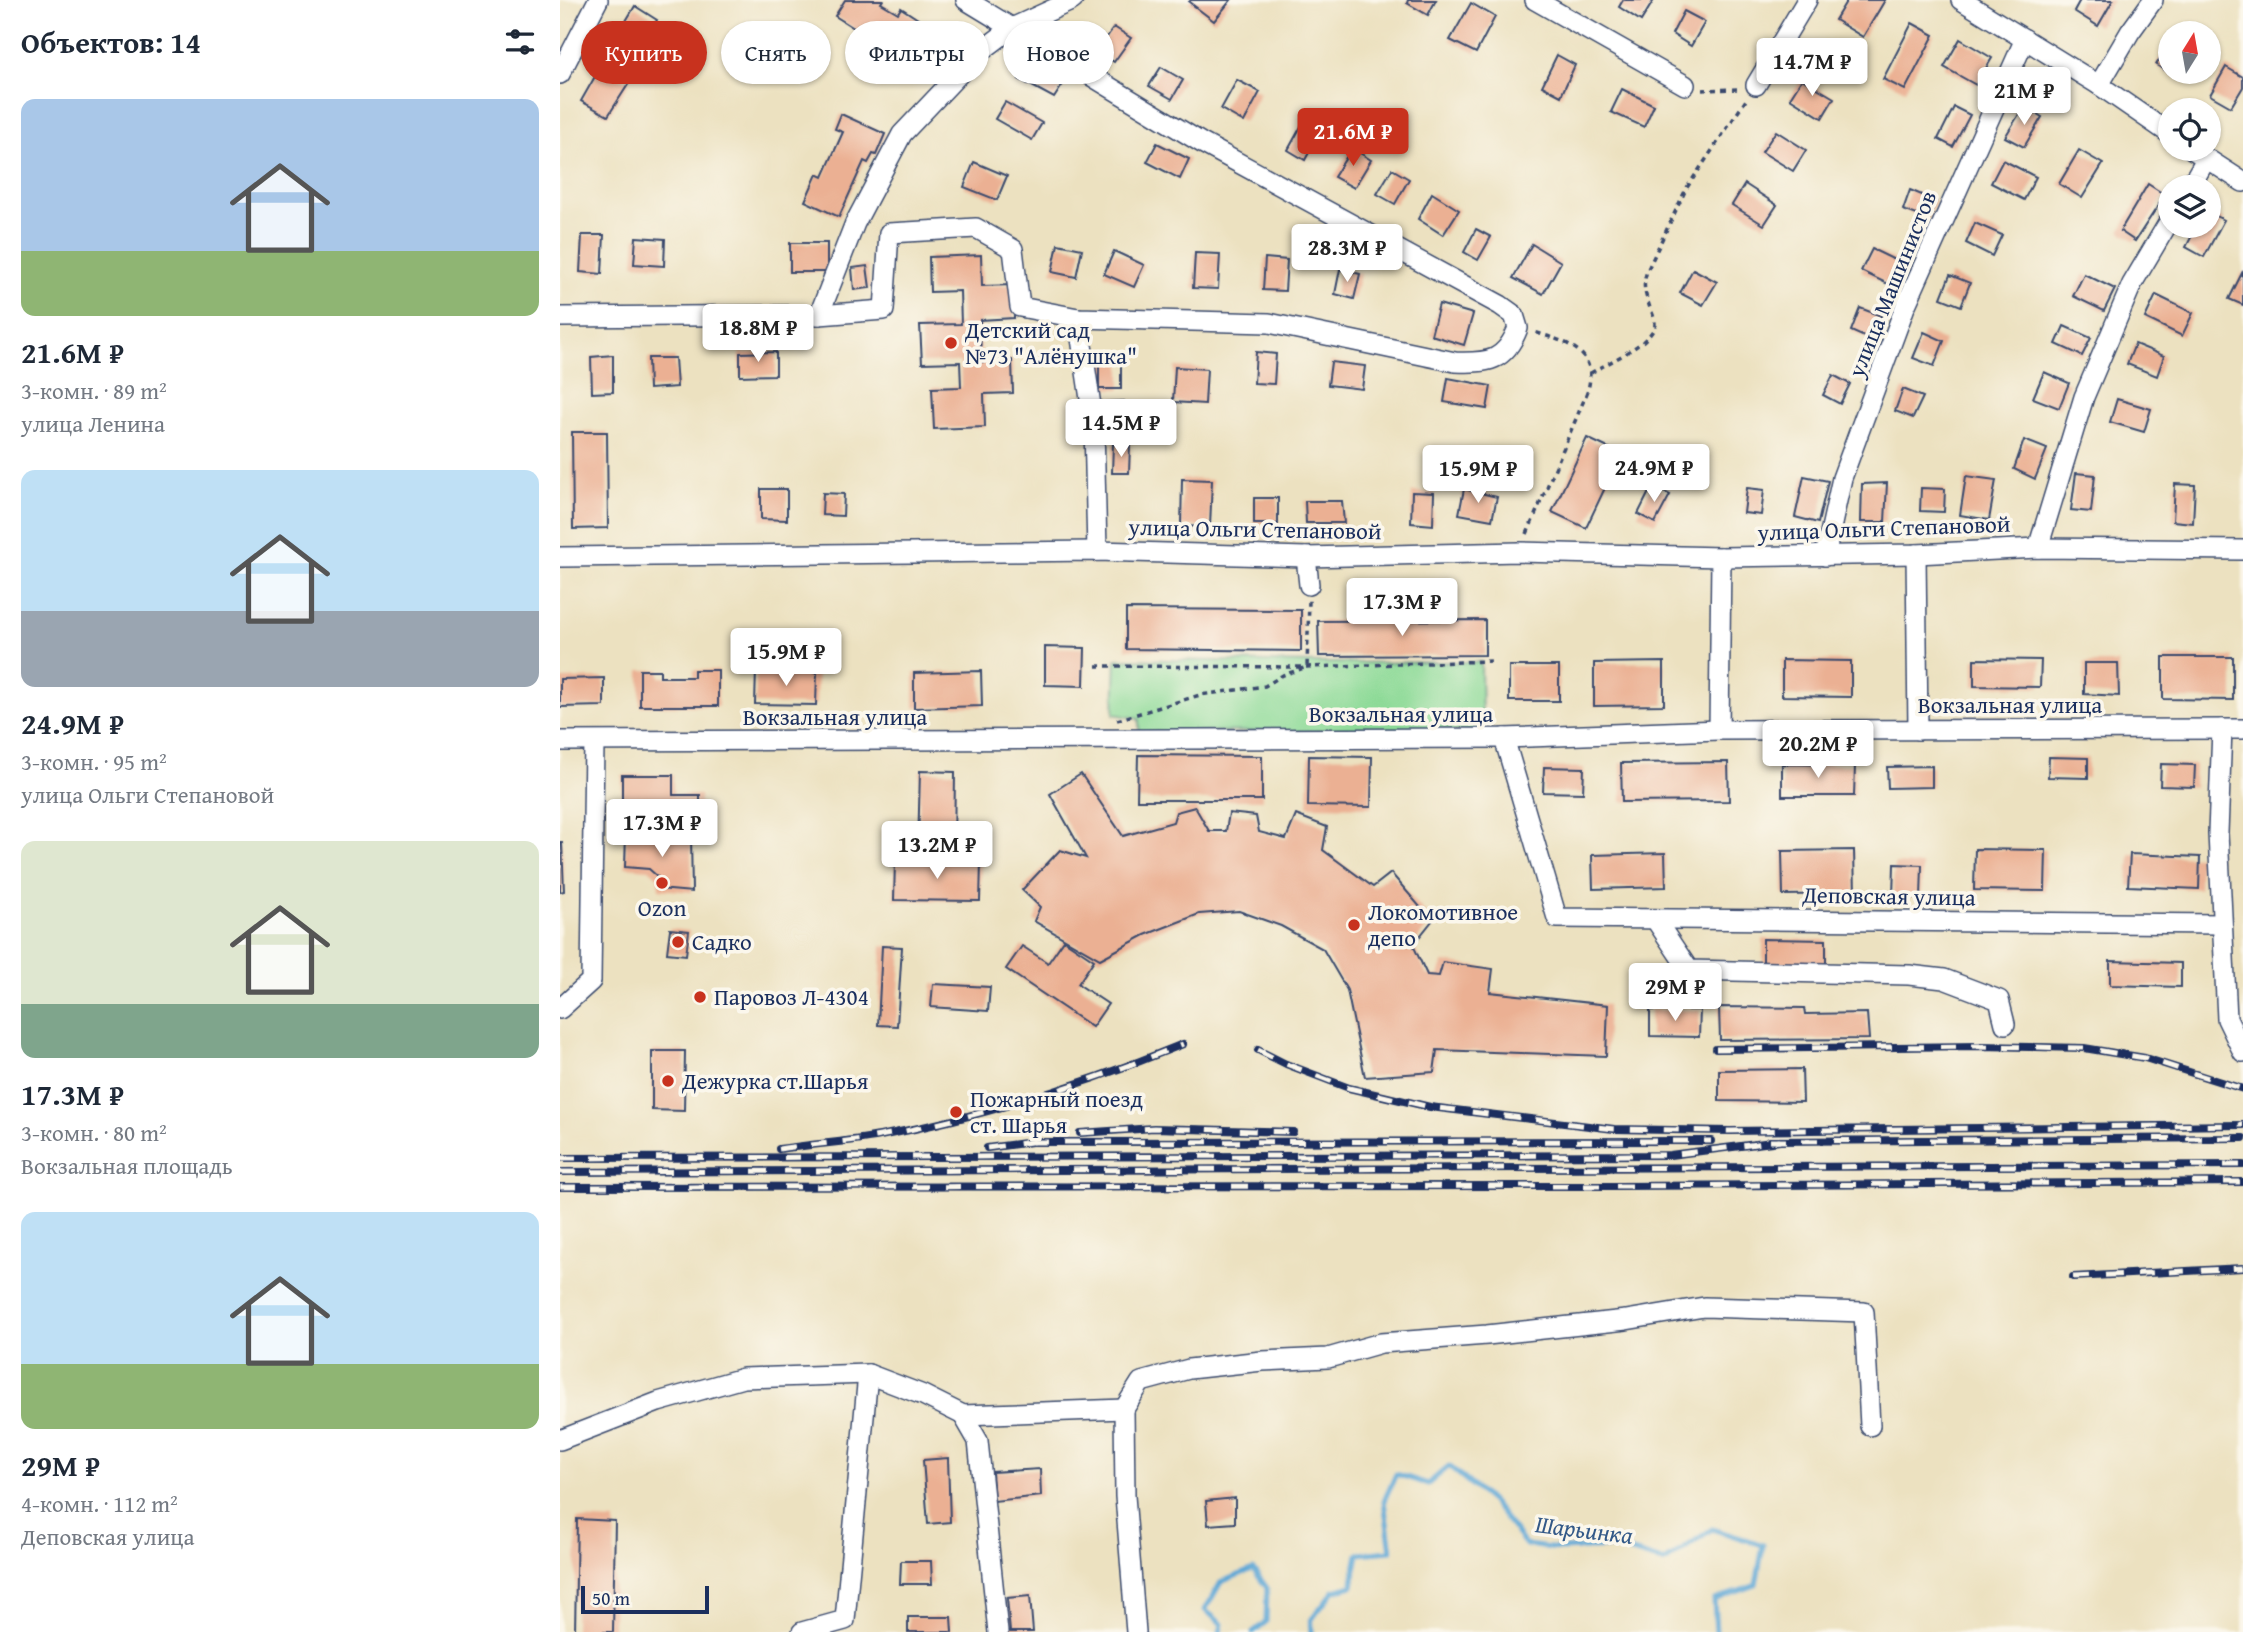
<!DOCTYPE html>
<html lang="ru">
<head>
<meta charset="utf-8">
<style>
  body { margin:0; font-family:"Gentium Book Plus",serif; background:#f2f2f3; color:#1f2937; height:100vh; display:flex; flex-direction:column; font-size:26px; white-space:nowrap }
  * { box-sizing:border-box; margin:0 }
  p { font-size:23px; color:#747a83 }
  .icon { flex:none; width:38px; height:38px; fill:none; stroke:currentColor; stroke-width:2; stroke-linecap:round; stroke-linejoin:round }
  .map { position:relative; flex:1; overflow:hidden }
  .side { display:flex; flex-direction:column; background:#fff; width:560px }
  .side>* { flex:none }
  .banner { position:absolute; left:21px; top:21px; width:665px; height:63px; display:flex; gap:14px }
  .needle { width:46px; rotate:11deg }
  .fabs { position:absolute; left:1598px; top:21px; display:grid; gap:14px }
  .fabs a { display:grid; place-items:center; width:63px; height:63px; border-radius:50%; background:#fff; box-shadow:0 2px 5px #0004; font-size:35px }
  .scale { position:absolute; left:21px; bottom:18px; width:128px; box-sizing:border-box; padding-left:7px; border:4px solid #1b2f5e; border-top:0; font-size:19px; line-height:24px; white-space:nowrap; color:#1b2f5e; -webkit-text-stroke:5px #fbf7ec; paint-order:stroke }
  .price { position:absolute; translate:-50% -60px; padding:0 16px; border-radius:7px; background:#fff; color:#222; font-size:23px; line-height:46px; filter:drop-shadow(0 2px 4px #0008) }
  .price::after { content:''; position:absolute; left:50%; top:42px; width:21px; height:16px; margin-left:-10px; background:inherit; clip-path:polygon(0 0,100% 0,50% 100%) }
  .price.on { background:#c8321e; color:#fff }
  ul { padding:0; list-style:none }
  li { display:grid; align-content:center; gap:14px; height:371px; padding:0 21px }
  li span { display:grid; place-items:center; height:217px; border-radius:14px; color:#555 }
  li>.icon { margin-inline-start:auto }
  span .icon { width:126px; height:126px; fill:#fffc; stroke-width:1 }
  li b { font-size:30px }
  h2 { display:flex; justify-content:space-between; align-items:center; height:84px; padding:0 21px; font-size:30px }
  .chip { padding:0 24px; border-radius:32px; background:#fff; box-shadow:0 2px 5px #0004; font-size:24px; line-height:63px }
  .chip.on { background:#c8321e; color:#fff }
  main { display:flex; flex:1; min-height:0 }
  .map>svg:first-child { display:block }
</style>
</head>
<body>
<main>
<section class="side">
<h2>Объектов: 14<svg class="icon" aria-label="filters" viewBox="0 0 24 24"><path d="M4 7h16M4 17h16"/><circle cx="9" cy="7" r="2"/><circle cx="15" cy="17" r="2"/></svg></h2>
<ul>
<li><span style="background:linear-gradient(#a9c7e8 70%,#8fb573 0)"><svg class="icon" aria-label="home" viewBox="0 0 24 24"><path d="M3 11l9-7 9 7M6 9v11h12V9"/></svg></span><div><b>21.6M ₽</b><p>3-комн. · 89 m²</p><p>улица Ленина</p></div></li>
<li><span style="background:linear-gradient(#bfe0f5 65%,#9aa5b1 0)"><svg class="icon" aria-label="home" viewBox="0 0 24 24"><path d="M3 11l9-7 9 7M6 9v11h12V9"/></svg></span><div><b>24.9M ₽</b><p>3-комн. · 95 m²</p><p>улица Ольги Степановой</p></div></li>
<li><span style="background:linear-gradient(#dfe7d0 75%,#7fa58c 0)"><svg class="icon" aria-label="home" viewBox="0 0 24 24"><path d="M3 11l9-7 9 7M6 9v11h12V9"/></svg></span><div><b>17.3M ₽</b><p>3-комн. · 80 m²</p><p>Вокзальная площадь</p></div></li>
<li><span style="background:linear-gradient(#bfe0f5 70%,#8fb573 0)"><svg class="icon" aria-label="home" viewBox="0 0 24 24"><path d="M3 11l9-7 9 7M6 9v11h12V9"/></svg></span><div><b>29M ₽</b><p>4-комн. · 112 m²</p><p>Деповская улица</p></div></li>
</ul>
</section>
<div class="map">
<svg width="1683" height="1632" viewBox="0 0 1683 1632">
  <rect width="100%" height="100%" fill="#fbf7ec"/>
  <filter id="ink" filterUnits="userSpaceOnUse"><feTurbulence type="fractalNoise" baseFrequency=".0143" numOctaves="2"/><feDisplacementMap in="SourceGraphic" scale="14" xChannelSelector="R" yChannelSelector="G"/><feConvolveMatrix kernelMatrix="1 2 1 2 8 2 1 2 1" color-interpolation-filters="sRGB"/></filter>
  <filter id="wash" filterUnits="userSpaceOnUse"><feTurbulence type="fractalNoise" baseFrequency=".00686" numOctaves="4" result="noise"/><feDisplacementMap in="SourceGraphic" scale="28" xChannelSelector="R" yChannelSelector="G"/><feGaussianBlur stdDeviation="1.57" result="paint"/><feColorMatrix in="noise" values="0 0 0 0 0 0 0 0 0 0 0 0 0 0 0 0 0 1.4 0 .05"/><feComposite in="paint" operator="in"/></filter>
  <g filter="url(#wash)">
    <rect width="100%" height="100%" fill="#ece1c0"/>
    <polygon fill="#8dda97" stroke="#54847a" stroke-width="2" points="556,659 756,663 921,662 922,731 579,732 579,719 554,714"/>
    <g fill="none" stroke-linecap="round" stroke-linejoin="round">
      <g stroke="#5fa8d6" stroke-width="5">
        <polyline points="660,1632 662,1624 645,1610 661,1582 693,1569 707,1588 706,1622 693,1632"/>
        <polyline points="752,1632 751,1620 774,1591 792,1586 798,1554 831,1551 824,1501 836,1474 868,1484 889,1466 932,1502 966,1545 998,1549 1056,1547 1105,1562 1152,1529 1203,1545 1196,1585 1154,1600 1156,1632"/>
      </g>
    </g>
    <g id="blocks">
      <g fill="#ebb093">
        <polygon points="285,0 323,0 321,3 338,13 341,8 358,19 344,42 312,22 305,35 275,16"/>
        <polygon points="631,0 671,0 654,21 629,2"/>
        <polygon points="848,0 876,0 868,15 847,3"/>
        <polygon points="1063,0 1094,0 1081,21 1059,7"/>
        <polygon points="1287,0 1325,0 1303,37 1275,20"/>
        <polygon points="1520,0 1553,0 1538,26 1514,11"/>
        <polygon points="911,3 935,17 916,53 890,40"/>
        <polygon points="75,6 97,20 75,56 54,41"/>
        <polygon points="1124,11 1145,22 1131,46 1112,34"/>
        <polygon points="1352,23 1374,35 1345,90 1323,79"/>
        <polygon points="554,27 571,38 554,62 537,51"/>
        <polygon points="1400,39 1432,58 1416,85 1384,67"/>
        <polygon points="1265,41 1291,55 1282,72 1256,58"/>
        <polygon points="1610,43 1610,72 1620,72 1617,77 1596,65"/>
        <polygon points="997,55 1015,65 1001,96 982,86"/>
        <polygon points="470,61 505,81 494,98 459,79"/>
        <polygon points="41,66 69,83 48,116 21,101"/>
        <polygon points="601,67 623,80 612,99 589,86"/>
        <polygon points="1666,67 1683,77 1683,87 1671,107 1650,95"/>
        <polygon points="1242,79 1274,98 1262,118 1230,98"/>
        <polygon points="677,80 700,92 684,122 661,109"/>
        <polygon points="1062,89 1094,105 1084,127 1051,112"/>
        <polygon points="445,102 482,123 472,140 435,119"/>
        <polygon points="1464,106 1482,117 1464,147 1445,137"/>
        <polygon points="1394,107 1410,115 1393,147 1378,139"/>
        <polygon points="281,114 325,134 316,155 313,154 308,163 304,161 279,217 245,201 257,174 263,177 283,132 275,129"/>
        <polygon points="744,121 761,130 745,160 728,150"/>
        <polygon points="1216,131 1246,150 1233,171 1202,152"/>
        <polygon points="597,143 629,159 620,179 587,162"/>
        <polygon points="792,148 811,160 794,188 774,177"/>
        <polygon points="1519,150 1543,164 1522,198 1499,184"/>
        <polygon points="1443,160 1476,177 1464,200 1431,183"/>
        <polygon points="414,162 447,176 437,200 404,187"/>
        <polygon points="832,169 849,179 835,204 817,194"/>
        <polygon points="1185,184 1217,205 1204,225 1172,205"/>
        <polygon points="1588,184 1605,195 1575,241 1560,231"/>
        <polygon points="1350,190 1376,201 1368,219 1343,210"/>
        <polygon points="872,193 899,210 883,235 858,219"/>
        <polygon points="1648,212 1664,220 1644,257 1626,247 1637,226 1648,226"/>
        <polygon points="1415,223 1442,235 1432,256 1406,243"/>
        <polygon points="916,229 931,237 918,260 904,252"/>
        <polygon points="22,235 44,235 42,274 20,272"/>
        <polygon points="76,237 105,239 104,266 74,264"/>
        <rect x="230" y="243" width="37" height="29"/>
        <polygon points="498,244 522,249 516,277 492,272"/>
        <polygon points="972,244 1001,262 983,294 953,278"/>
        <polygon points="1312,249 1343,264 1332,286 1301,271"/>
        <polygon points="554,251 584,265 574,287 544,274"/>
        <polygon points="635,253 660,254 658,289 633,288"/>
        <polygon points="421,255 422,286 453,285 454,318 420,320 421,362 452,360 453,393 424,394 425,427 374,429 372,388 401,387 400,362 362,363 360,325 401,324 400,291 370,292 369,257"/>
        <polygon points="705,258 727,260 725,291 703,290"/>
        <polygon points="307,266 310,288 294,290 292,268"/>
        <polygon points="780,269 800,274 794,299 775,294"/>
        <polygon points="1133,269 1157,282 1143,305 1120,293"/>
        <polygon points="1683,271 1683,305 1669,299"/>
        <polygon points="1524,274 1555,289 1544,311 1513,296"/>
        <polygon points="1390,275 1410,283 1401,306 1381,298"/>
        <polygon points="1596,295 1633,313 1622,336 1585,318"/>
        <polygon points="879,304 913,314 904,345 871,335"/>
        <polygon points="1300,308 1321,316 1311,340 1291,331"/>
        <polygon points="1504,326 1531,338 1522,356 1496,344"/>
        <polygon points="1364,332 1384,341 1374,366 1353,358"/>
        <polygon points="1575,344 1604,356 1597,376 1567,364"/>
        <polygon points="216,352 216,375 180,376 180,353"/>
        <polygon points="696,352 716,354 714,384 694,383"/>
        <polygon points="53,355 53,392 32,393 31,357"/>
        <polygon points="88,358 115,358 117,387 89,389"/>
        <rect x="539" y="358" width="22" height="31"/>
        <polygon points="771,362 805,366 802,389 768,385"/>
        <polygon points="615,367 647,369 645,404 613,402"/>
        <polygon points="1484,372 1509,383 1499,408 1473,398"/>
        <polygon points="1273,375 1290,384 1280,404 1263,395"/>
        <polygon points="888,378 931,386 927,409 884,402"/>
        <polygon points="1343,389 1363,397 1353,418 1335,411"/>
        <polygon points="1557,399 1591,409 1584,432 1550,422"/>
        <polygon points="564,401 564,423 543,424 543,402"/>
        <polygon points="12,432 47,432 48,528 13,529"/>
        <polygon points="1027,438 1061,454 1026,528 992,512"/>
        <polygon points="1464,440 1487,449 1475,479 1454,469"/>
        <polygon points="553,444 570,445 569,473 552,473"/>
        <polygon points="1516,473 1535,475 1531,512 1511,510"/>
        <polygon points="1244,476 1268,481 1258,523 1235,517"/>
        <polygon points="1406,476 1436,480 1429,520 1400,515"/>
        <polygon points="622,479 652,480 650,527 621,526"/>
        <polygon points="1327,483 1325,522 1301,522 1302,484"/>
        <polygon points="1615,484 1635,485 1633,523 1613,521"/>
        <polygon points="1092,486 1110,495 1095,523 1078,514"/>
        <polygon points="1187,488 1204,490 1201,515 1184,513"/>
        <polygon points="1361,488 1385,489 1384,512 1360,511"/>
        <polygon points="201,489 227,489 227,520 201,519"/>
        <polygon points="904,489 937,497 932,520 899,514"/>
        <polygon points="852,492 874,493 873,525 851,523"/>
        <polygon points="263,493 284,494 283,516 262,515"/>
        <rect x="694" y="498" width="24" height="26"/>
        <polygon points="745,501 782,501 784,523 746,523"/>
        <polygon points="566,609 741,610 741,651 566,649"/>
        <polygon points="925,620 925,655 759,656 758,621"/>
        <polygon points="485,647 525,648 524,686 485,685"/>
        <polygon points="1603,657 1673,657 1673,700 1603,699"/>
        <polygon points="1414,659 1481,660 1480,687 1414,686"/>
        <polygon points="1222,660 1291,661 1291,697 1222,696"/>
        <polygon points="1104,662 1104,705 1034,706 1034,663"/>
        <polygon points="1524,663 1558,663 1559,696 1524,694"/>
        <rect x="949" y="666" width="50" height="35"/>
        <polygon points="80,670 100,670 100,677 134,677 134,670 158,670 158,706 80,706"/>
        <polygon points="196,670 257,672 256,705 195,704"/>
        <polygon points="421,671 422,706 354,708 354,673"/>
        <polygon points="44,678 44,706 0,707 0,679"/>
        <polygon points="578,755 702,756 702,800 577,800"/>
        <polygon points="749,756 812,757 811,807 748,806"/>
        <polygon points="1489,757 1528,758 1528,778 1488,777"/>
        <polygon points="1168,762 1169,801 1062,802 1061,763"/>
        <polygon points="1222,764 1295,765 1294,796 1222,796"/>
        <polygon points="1601,764 1635,765 1634,787 1600,786"/>
        <polygon points="1372,766 1372,787 1328,788 1327,767"/>
        <polygon points="984,767 1024,768 1023,793 983,792"/>
        <polygon points="360,771 395,772 394,849 358,849"/>
        <polygon points="521,774 563,836 613,822 616,812 635,807 649,831 666,831 669,813 696,816 699,832 726,839 736,815 767,827 763,850 813,887 831,873 872,921 853,945 867,975 879,976 883,962 933,969 930,992 1048,1005 1046,1056 877,1050 874,1072 805,1077 787,990 763,949 721,926 679,911 639,914 585,935 540,959 474,921 480,907 462,890 500,850 526,858 490,794"/>
        <polygon points="62,775 113,775 113,795 140,795 140,813 62,814"/>
        <polygon points="66,833 131,836 132,892 99,889 98,877 89,869 65,867"/>
        <polygon points="0,842 2,842 4,891 0,892"/>
        <polygon points="1415,849 1486,850 1485,891 1414,890"/>
        <polygon points="1294,850 1295,894 1223,895 1222,851"/>
        <polygon points="1105,853 1106,887 1033,889 1032,855"/>
        <polygon points="1570,854 1640,857 1639,889 1568,886"/>
        <polygon points="335,861 421,862 420,901 334,900"/>
        <polygon points="1334,864 1362,865 1361,898 1333,897"/>
        <polygon points="110,929 129,931 126,955 107,953"/>
        <polygon points="1203,939 1266,940 1266,965 1203,964"/>
        <polygon points="504,940 534,960 518,984 548,1004 532,1027 446,969 462,946 488,963"/>
        <polygon points="322,946 342,947 337,1026 318,1025"/>
        <polygon points="1550,961 1621,963 1621,987 1550,985"/>
        <polygon points="373,984 430,987 428,1011 371,1007"/>
        <polygon points="1159,1007 1244,1008 1245,1014 1307,1013 1309,1039 1160,1040"/>
        <polygon points="1090,1010 1140,1010 1139,1037 1090,1036"/>
        <polygon points="92,1051 125,1051 124,1111 92,1110"/>
        <polygon points="1242,1069 1243,1102 1159,1101 1159,1070"/>
        <polygon points="388,1458 390,1522 368,1524 363,1460"/>
        <polygon points="480,1469 481,1496 434,1501 432,1472"/>
        <polygon points="675,1498 675,1523 648,1525 646,1501"/>
        <polygon points="17,1519 55,1521 53,1632 15,1632"/>
        <polygon points="341,1561 371,1561 372,1584 340,1584"/>
        <polygon points="470,1596 473,1632 450,1632 447,1598"/>
        <polygon points="348,1617 391,1617 392,1632 348,1632"/>
      </g>
    </g>
  </g>
  <g filter="url(#ink)">
    <use href="#blocks" fill-opacity="0" stroke="#3a4a6d" stroke-width="2"/>
    <g fill="none" stroke-linecap="round" stroke-linejoin="round">
      <defs>
        <g id="minor">
          <polyline points="975,0 1125,85"/>
          <polyline points="1401,0 1539,85 1610,134"/>
          <polyline points="0,74 38,0"/>
          <polyline points="1196,85 1247,0"/>
          <polyline points="1539,85 1570,32 1593,0"/>
          <polyline points="1632,149 1683,182"/>
          <polyline points="1630,187 1646,159"/>
          <polyline points="259,315 295,223 342,134 420,52 452,28 513,0"/>
          <path d="M0,317L259,315L324,310L329,233L416,228L453,249L460,307L518,318L709,323L895,362C928,363 945,362 958,328L954,315L940,305L642,143L406,0"/>
          <polyline points="518,318 534,426 537,551"/>
          <polyline points="1478,548 1524,397 1572,284 1610,220"/>
          <polyline points="1356,554 1358,730"/>
          <polyline points="1265,556 1282,478 1345,307 1465,39"/>
          <polyline points="0,557 537,551 746,557 959,552 1161,557 1356,554 1478,548 1683,550"/>
          <polyline points="746,557 749,585"/>
          <polyline points="1662,729 1658,833 1667,1019 1683,1052"/>
          <polyline points="1159,730 1161,557"/>
          <polyline points="944,738 997,918 1661,924"/>
          <polyline points="0,741 944,738 1159,730 1683,729"/>
          <polyline points="1095,919 1129,970 1349,975 1384,979 1439,1000 1445,1024"/>
          <polyline points="0,1009 31,981 34,742"/>
          <polyline points="564,1409 581,1382 629,1369 702,1361 768,1358 821,1343 927,1335 1066,1320 1144,1307 1304,1312 1310,1426"/>
          <polyline points="564,1409 565,1496 576,1632"/>
          <polyline points="403,1415 418,1441 438,1632"/>
          <polyline points="0,1440 98,1402 183,1378 308,1374 363,1395 403,1415 564,1409"/>
          <polyline points="242,1632 285,1620 308,1374"/>
        </g>
      </defs>
      <use href="#minor" stroke="#3a4a6d" stroke-width="22"/>
      <g stroke="#3a4a6d" stroke-width="3.5" stroke-dasharray="5 5" stroke-linecap="butt">
        <polyline points="1142,90 1180,89"/>
        <path d="M1031,373C1047,363 1094,342 1095,324C1095,319 1092,312 1090,308C1085,293 1082,286 1087,271L1126,189L1186,100"/>
        <path d="M967,534L1027,393C1040,351 1007,342 974,332"/>
        <polyline points="536,666 747,667 931,661"/>
        <polyline points="557,720 640,695 705,686 723,675 747,667 749,600"/>
      </g>
      <use href="#minor" stroke="#fff" stroke-width="19"/>
      <defs>
        <g id="rail">
          <polyline points="1156,1049 1420,1046 1524,1048 1585,1058 1683,1089"/>
          <polyline points="698,1050 726,1064 789,1088 870,1107 1054,1129 1170,1131 1683,1125"/>
          <polyline points="520,1133 594,1128 733,1132"/>
          <polyline points="1210,1141 1683,1138"/>
          <polyline points="472,1142 1151,1141"/>
          <polyline points="427,1148 479,1141"/>
          <path d="M219,1149C253,1144 287,1142 320,1136C424,1116 526,1084 623,1044"/>
          <polyline points="0,1158 1110,1155 1220,1141"/>
          <polyline points="0,1172 1683,1165"/>
          <polyline points="0,1187 1058,1186 1683,1182"/>
          <polyline points="1513,1277 1683,1268"/>
        </g>
      </defs>
      <use href="#rail" stroke="#1b2f5e" stroke-width="8"/>
      <use href="#rail" stroke="#fbf7ec" stroke-width="5" stroke-dasharray="16" stroke-linecap="butt"/>
    </g>
  </g>
  <g fill="#c8321e" stroke="#fbf7ec" stroke-width="2.5">
    <circle cx="391" cy="343" r="7"/>
    <circle cx="102" cy="883" r="7"/>
    <circle cx="794" cy="925" r="7"/>
    <circle cx="118" cy="942" r="7"/>
    <circle cx="140" cy="997" r="7"/>
    <circle cx="108" cy="1081" r="7"/>
    <circle cx="396" cy="1112" r="7"/>
  </g>
  <g text-anchor="middle" stroke-width="7" stroke-linejoin="round" paint-order="stroke">
    <g font-size="23" fill="#1b2f5e" stroke="#fbf7ec">
      <text transform="translate(1332 284) rotate(-68)" y="8">улица Машинистов</text>
      <text transform="translate(1324 528) rotate(-2)" y="8">улица Ольги Степановой</text>
      <text transform="translate(695 529) rotate(1)" y="8">улица Ольги Степановой</text>
      <text x="1450" y="713">Вокзальная улица</text>
      <text x="841" y="722">Вокзальная улица</text>
      <text x="275" y="725">Вокзальная улица</text>
      <text transform="translate(1329 896) rotate(1)" y="8">Деповская улица</text>
    </g>
    <g font-size="23" fill="#1b2f5e" stroke="#fbf7ec" text-anchor="start">
      <text x="405" y="338">Детский сад<tspan x="405" dy="26">№73 "Алёнушка"</tspan></text>
      <text x="102" y="916" text-anchor="middle">Ozon</text>
      <text x="808" y="920">Локомотивное<tspan x="808" dy="26">депо</tspan></text>
      <text x="132" y="950">Садко</text>
      <text x="154" y="1005">Паровоз Л-4304</text>
      <text x="122" y="1089">Дежурка ст.Шарья</text>
      <text x="410" y="1107">Пожарный поезд<tspan x="410" dy="26">ст. Шарья</tspan></text>
    </g>
    <g font-size="24" font-style="italic" fill="#335988" stroke="#fbf7ec">
      <text transform="translate(1024 1530) rotate(7)" y="8">Шарьинка</text>
    </g>
  </g>
</svg>
<div class="fabs">
<a><svg class="needle" viewBox="-14 -14 28 28"><path d="M0-13l5 13h-10z" fill="#e53935"/><path d="M0 13l5-13h-10z" fill="#747a83"/></svg></a>
<a><svg class="icon" aria-label="locate" viewBox="0 0 24 24"><circle cx="12" cy="12" r="6"/><path d="M12 2v4M12 18v4M2 12h4M18 12h4"/></svg></a>
<a><svg class="icon" aria-label="layers" viewBox="0 0 24 24"><path d="M12 4l9 5-9 5-9-5zM3 14l9 5 9-5"/></svg></a>
</div>
<div class="scale">50 m</div>
<b class="price" style="left:1252px;top:98px">14.7M ₽</b>
<b class="price" style="left:1464px;top:127px">21M ₽</b>
<b class="price on" style="left:793px;top:168px">21.6M ₽</b>
<b class="price" style="left:787px;top:284px">28.3M ₽</b>
<b class="price" style="left:198px;top:364px">18.8M ₽</b>
<b class="price" style="left:561px;top:459px">14.5M ₽</b>
<b class="price" style="left:1094px;top:504px">24.9M ₽</b>
<b class="price" style="left:918px;top:505px">15.9M ₽</b>
<b class="price" style="left:842px;top:638px">17.3M ₽</b>
<b class="price" style="left:226px;top:688px">15.9M ₽</b>
<b class="price" style="left:1258px;top:780px">20.2M ₽</b>
<b class="price" style="left:102px;top:859px">17.3M ₽</b>
<b class="price" style="left:377px;top:881px">13.2M ₽</b>
<b class="price" style="left:1115px;top:1023px">29M ₽</b>
<div class="banner">
<a class="chip on">Купить</a>
<a class="chip">Снять</a>
<a class="chip">Фильтры</a>
<a class="chip">Новое</a>
</div>
</div>
</main>
</body>
</html>
